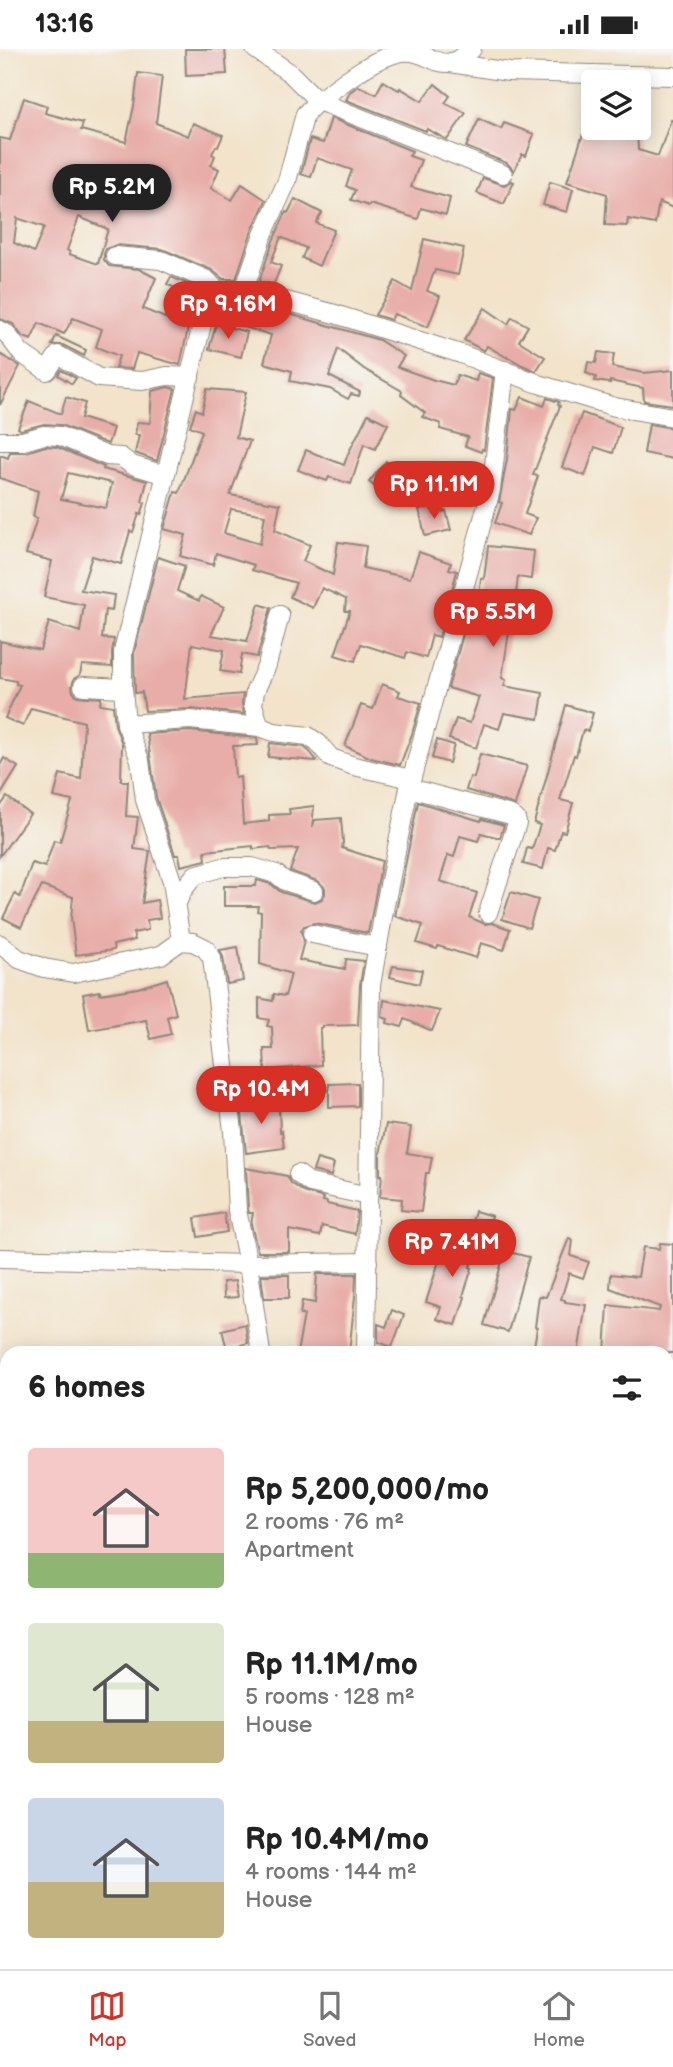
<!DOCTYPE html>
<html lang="en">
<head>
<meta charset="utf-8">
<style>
  body { margin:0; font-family:"Balsamiq Sans",sans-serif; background:#f2f2f2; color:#222; height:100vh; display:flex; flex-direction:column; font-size:26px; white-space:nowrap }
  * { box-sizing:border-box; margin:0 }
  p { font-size:23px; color:#767676 }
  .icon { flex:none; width:38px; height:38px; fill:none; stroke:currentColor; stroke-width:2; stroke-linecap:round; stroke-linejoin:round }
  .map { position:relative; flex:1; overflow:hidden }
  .drawer { position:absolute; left:0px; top:1297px; width:674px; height:625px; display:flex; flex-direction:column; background:#fff; border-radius:21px 21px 0 0; box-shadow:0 4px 18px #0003 }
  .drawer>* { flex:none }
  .controls { position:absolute; left:581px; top:21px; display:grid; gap:14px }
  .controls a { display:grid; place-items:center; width:70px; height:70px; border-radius:7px; background:#fff; box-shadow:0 4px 18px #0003; font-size:35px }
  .price { position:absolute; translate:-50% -60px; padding:0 16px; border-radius:24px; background:#d93025; color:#fff; font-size:23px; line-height:46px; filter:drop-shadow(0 2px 4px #0008) }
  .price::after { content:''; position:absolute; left:50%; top:42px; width:21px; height:16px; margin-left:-10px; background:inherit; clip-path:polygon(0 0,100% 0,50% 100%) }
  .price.selected { background:#222; color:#fff }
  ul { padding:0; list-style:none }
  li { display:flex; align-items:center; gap:21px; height:175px; padding:0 28px }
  li span { display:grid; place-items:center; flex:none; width:196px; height:140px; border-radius:7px; color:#555 }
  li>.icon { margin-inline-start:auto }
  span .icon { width:84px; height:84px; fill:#fffc; stroke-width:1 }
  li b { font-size:30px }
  h2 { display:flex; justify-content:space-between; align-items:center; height:84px; padding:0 28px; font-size:30px }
  .status { display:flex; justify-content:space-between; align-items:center; height:49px; padding:0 35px; background:#fff; direction:ltr }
  .status svg { height:19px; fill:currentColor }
  .dock { display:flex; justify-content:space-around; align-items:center; height:98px; border-top:2px solid #e0e0e0; background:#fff; font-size:19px; color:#767676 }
  .dock a { display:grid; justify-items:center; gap:4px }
  .dock .selected { color:#d93025 }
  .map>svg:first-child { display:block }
</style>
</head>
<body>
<div class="status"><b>13:16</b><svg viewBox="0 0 49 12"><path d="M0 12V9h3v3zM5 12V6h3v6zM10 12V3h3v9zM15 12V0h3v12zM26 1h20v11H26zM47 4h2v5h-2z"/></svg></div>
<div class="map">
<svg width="673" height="1920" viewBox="0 0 673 1920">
  <rect width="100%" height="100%" fill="#f6f6f2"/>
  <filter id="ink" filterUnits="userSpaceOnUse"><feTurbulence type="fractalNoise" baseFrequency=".0143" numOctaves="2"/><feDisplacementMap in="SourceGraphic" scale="14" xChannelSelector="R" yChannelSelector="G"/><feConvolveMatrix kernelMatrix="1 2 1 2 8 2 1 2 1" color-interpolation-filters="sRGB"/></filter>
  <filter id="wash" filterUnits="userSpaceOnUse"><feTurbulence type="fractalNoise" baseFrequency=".00686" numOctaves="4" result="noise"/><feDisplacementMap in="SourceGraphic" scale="28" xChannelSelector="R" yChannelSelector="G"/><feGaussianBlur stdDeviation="1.57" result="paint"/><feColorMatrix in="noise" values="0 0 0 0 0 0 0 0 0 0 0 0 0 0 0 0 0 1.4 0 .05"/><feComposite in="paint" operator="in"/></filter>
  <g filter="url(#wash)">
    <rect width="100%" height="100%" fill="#f2e3ca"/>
    <g id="blocks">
      <g fill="#e8ada8" fill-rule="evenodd">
        <polygon points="185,0 225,0 227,25 186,27"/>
        <path d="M138,24L162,27L156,74L188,87L193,74L223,86L218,98L216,97L212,105L215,107L211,116L219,120L211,139L232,151L242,135L266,151L251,184L236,230H223L212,221L162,200L116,196L106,200L104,205V211L109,217L139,220L156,229L143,260L165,269L180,242L167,235L171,228L200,240L181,278L188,280L180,316L137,304L132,320L115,319L119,307L96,298L102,280L73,269L64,285L39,274L31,291L22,287L13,275L0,270V89L10,91L24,49L47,57L45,64L83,74L81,81L126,93L134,57ZM79,168L108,180L98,215L69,205L70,203L67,201ZM17,169L44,178L34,203L14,194Z"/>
        <polygon points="383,32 399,41 400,39 422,52 435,35 450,47 445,54 466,64 447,91 427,80 426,82 346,51 350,43 358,37 376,45"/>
        <polygon points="331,69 412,102 409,107 421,111 411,138 450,149 446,166 421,159 418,170 370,155 369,157 351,151 355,141 346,137 352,121 317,109 311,128 301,125 310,90 323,94"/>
        <polygon points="479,70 501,80 504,74 534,85 526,107 522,105 514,122 507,114 466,98"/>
        <polygon points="671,71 673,71 673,159 659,153 655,175 628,170 627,177 605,176 607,145 567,133 584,82 637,80 638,101 658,107"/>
        <polygon points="483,129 504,136 512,132 514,133 504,155 477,144"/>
        <polygon points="550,133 573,140 567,163 543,156"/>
        <polygon points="295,150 322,164 316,174 334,181 319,217 302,209 306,199 281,188 271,213 281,217 273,237 259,233 273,192 286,163 288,164"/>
        <polygon points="424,190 464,199 458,226 435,221 427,242 440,247 428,278 394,265 391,271 375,266 395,232 412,242"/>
        <polygon points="265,258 379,291 404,307 397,318 434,331 454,336 457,326 476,332 478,324 493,329 484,401 482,400 481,403 465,397 468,388 440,380 441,375 422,368 425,364 401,346 402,342 364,320 338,300 329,327 360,343 359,347 351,345 348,350 330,340 290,332 292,322 264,314 271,286 238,276 243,261 262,267"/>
        <polygon points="485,259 508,275 512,268 528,277 519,292 545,308 536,322 522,316 508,308 508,309 487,297 484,302 464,291"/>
        <polygon points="216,275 247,283 241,308 209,300"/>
        <polygon points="56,287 86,301 84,307 63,296 52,296"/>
        <polygon points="598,303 614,305 612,318 644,324 673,321 673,356 644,352 643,339 610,332 610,334 595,332 596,328 586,324 588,313 596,314"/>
        <polygon points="0,305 20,317 0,356"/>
        <polygon points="61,321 76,329 72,335 58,326"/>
        <polygon points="168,338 175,340 157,412 135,404 139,386 135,386 137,373 150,374 152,342"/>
        <path d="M207,340L246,343L236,388L250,392L230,446L280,455L275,481L310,496L303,512L333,526L338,493L366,497L363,519L410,529L419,503L451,514L449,520L457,522L439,588L432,586L426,609L407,603L405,609L361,595L355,612L335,606L350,562H345L346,550L322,539L313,559L290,548L296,534L252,521L254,516L216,504L213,516L180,507L186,486L164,480L175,443L179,444L202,382L190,377L196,360L202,363ZM231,460L265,466L260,495L224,484Z"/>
        <polygon points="66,348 85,354 81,369 113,379 108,395 61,376 44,375 21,381 18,379 29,352 61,365"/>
        <polygon points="522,348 544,357 547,349 559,353 558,356 560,357 533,426 538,427 525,465 536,469 529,486 495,474 502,454 499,453 507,410 512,360 516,361"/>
        <polygon points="582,364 621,378 613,404 595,398 585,427 562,418"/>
        <polygon points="368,365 388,375 375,400 364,395 351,435 329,428 327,432 298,421 306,401 344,416 348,405"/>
        <polygon points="649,375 673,379 673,410 644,404"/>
        <path d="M45,397L57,398L104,418L103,420L147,432L142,453L145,454L141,466L139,465L133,483L130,482L121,515L92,507L81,541L114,546L112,562L105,561L102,589L114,590L112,603V618L82,616L80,626L74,630L72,637L73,643L77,647L101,649L100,655L113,657L115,676L122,695L121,732H128L126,767L138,768L134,800L150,802L142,854L157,851L160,869L147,871L148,881L133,884L135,891L113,896L114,901L76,906L71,869L73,848L42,837L21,878L3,869L15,845L20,848L32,814L45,818L54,791L60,793L72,752L54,748L60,725L81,730L84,673L31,659L23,677L5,669L20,636L16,635V632L0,629V592L40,601L49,573L80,583L84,556L44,548L52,512L26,505L37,469L33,468L38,442L0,429V406L8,409L10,403H26ZM68,424L112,434L106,459L61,450Z"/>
        <polygon points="386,412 403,425 386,446 369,433"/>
        <polygon points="432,457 434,465 446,462 451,481 425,487 419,460"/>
        <polygon points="488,497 534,502 531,530 518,528 514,562 516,562 515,576 510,576 502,629 506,631 504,637 543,644 539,670 504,664 499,680 484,675 476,699 449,690 456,670 470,674 479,648 448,639 467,571 476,572 481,529 484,530"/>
        <polygon points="158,508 185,517 177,542 199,552 201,547 224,558 211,586 247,592 259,555 271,559 257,608 242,605 239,625 220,622 224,601 192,595 185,650 243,645 242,655 244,665 191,660 145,662 142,643 135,644 134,604"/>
        <polygon points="382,635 400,642 398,647 421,654 412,685 400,716 371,709 345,697 361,656 373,660"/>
        <polygon points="566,656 593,664 588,682 583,681 576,707 574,706 560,751 573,754 565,783 561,782 555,801 548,799 543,820 523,815 527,799 532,800 540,776 534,774"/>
        <polygon points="190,682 257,689 258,696 233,697 235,729 240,728 243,775 269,772 269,766 290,765 289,760 314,757 312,779 315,771 341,769 343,793 342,799 382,812 368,884 314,874 304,877 301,882 304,892 299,911 345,920 346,910 364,912 360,936 358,976 323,977 323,978 320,979 321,1016 265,1021 264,1000 273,1000 272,978 267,977 269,971 259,969 259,949 273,952 274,945 285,947 291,925 260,915 261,863 257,862 258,857 224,857 224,837 256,837 257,831 271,835 281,843 315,853 322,850 325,845 325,839 318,832 290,822 298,800 271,801 270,798 253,800 253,797 205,802 206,811 181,817 179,806 175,806 156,748 147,685"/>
        <polygon points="437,691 454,696 449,714 432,709"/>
        <polygon points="270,694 304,698 310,703 317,712 268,708"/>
        <polygon points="480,705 527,717 515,756 466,741 470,728 474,729"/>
        <polygon points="4,709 18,718 0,747 0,716"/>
        <polygon points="7,748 30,765 0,807 0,758"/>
        <polygon points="418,753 481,772 482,770 504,776 500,789 481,784 478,792 460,787 454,808 448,806 440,832 477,844 469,868 485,875 492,874 510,880 504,901 481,894 476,909 438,897 437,900 417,894 423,876 395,867"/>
        <polygon points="511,843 538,851 529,879 502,870"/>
        <polygon points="238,898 243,932 227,935 223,908 220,901"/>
        <polygon points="393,917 422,921 419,935 390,928"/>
        <polygon points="167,930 176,965 167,968 171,985 151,990 146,971 89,981 83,945 100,942 100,945 138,939"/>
        <polygon points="384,951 440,962 432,982 405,970 402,978 387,974 388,970 382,968"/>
        <polygon points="358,1034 358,1057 329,1058 329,1035"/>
        <polygon points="240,1045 255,1045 255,1059 279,1058 280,1083 282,1082 284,1099 246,1104"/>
        <polygon points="386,1075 411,1078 407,1104 432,1108 429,1124 426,1124 421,1163 401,1161 402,1150 380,1148 382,1126 380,1126 380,1105"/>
        <polygon points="317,1110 334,1115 331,1127 313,1122"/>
        <polygon points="246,1119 287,1127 291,1134 304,1143 324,1149 323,1152 327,1153 327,1155 357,1162 355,1185 322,1177 320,1187 289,1181 289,1203 258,1203 251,1175 253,1164 249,1164 248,1160"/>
        <polygon points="475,1162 492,1167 486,1189 469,1184"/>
        <polygon points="224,1164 227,1183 198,1188 195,1169"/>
        <polygon points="447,1187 477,1196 470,1218 472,1219 463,1247 465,1248 456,1276 437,1270 441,1258 426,1253"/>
        <polygon points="569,1189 573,1191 571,1207 589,1213 583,1229 569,1224 561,1250 565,1251 565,1253 586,1256 578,1304 533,1304 537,1279 535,1278 539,1247 546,1248"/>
        <polygon points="660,1194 673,1195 673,1304 605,1303 608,1256 659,1262 660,1258 610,1239 611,1225 638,1228 643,1198 659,1200"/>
        <polygon points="505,1202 529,1208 508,1283 484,1276"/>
        <polygon points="317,1225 356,1225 355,1247 349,1304 297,1304 304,1266 300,1266 302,1252 315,1254"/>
        <polygon points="261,1226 289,1226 289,1249 264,1249"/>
        <polygon points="235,1232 238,1248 224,1249 223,1233"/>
        <polygon points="392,1261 404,1266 392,1298 378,1293 378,1275 386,1278"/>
        <polygon points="245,1275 248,1294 227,1300 222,1281"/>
      </g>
    </g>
  </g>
  <g filter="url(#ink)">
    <use href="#blocks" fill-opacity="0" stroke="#8e877a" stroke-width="2"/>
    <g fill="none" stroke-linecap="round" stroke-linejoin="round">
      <defs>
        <g id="minor">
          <path d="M255,0L290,24L318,52C341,35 374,8 402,3C433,0 439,31 472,0"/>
          <polyline points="450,14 509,23 673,27"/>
          <polyline points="115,207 161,211 207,231 218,242"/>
          <polyline points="244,241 262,188 287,132 305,65 318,52 503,125"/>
          <polyline points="0,281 7,285 21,304 47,322 58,306 99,329 142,332 167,327 190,328"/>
          <polyline points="0,392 23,392 44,386 60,387 107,407 121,408 132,416 165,426"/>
          <polyline points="83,637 123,639"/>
          <polyline points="126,675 190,671 260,678 274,683 308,687 318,694 331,709 354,717 411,730"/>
          <polyline points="260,678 253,656 255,642 267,616 280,566"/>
          <polyline points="409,739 511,766 516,770 517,774 488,864"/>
          <polyline points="176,856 183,841 195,826 223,818 252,818 276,825 285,832 314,842"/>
          <polyline points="312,885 378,898"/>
          <polyline points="181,892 172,832 145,751 140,711 126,675 123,639 123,603 206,259 218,242 244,241 335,265 461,305 539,335 615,358 673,368"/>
          <polyline points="0,895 19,910 44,919 73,924 161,906 181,892 193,893 205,899 212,909 233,1082 237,1161 248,1215 261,1304"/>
          <polyline points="298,1125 310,1134 368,1147"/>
          <polyline points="0,1209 248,1215 368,1213"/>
          <polyline points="366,1304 371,936 385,856 409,739 491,441 505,321"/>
          <polyline points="667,1598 673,1595"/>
          <polyline points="0,1802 7,1802"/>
          <polyline points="667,1830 673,1829"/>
          <polyline points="250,1914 250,1920"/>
          <polyline points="450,1914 452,1920"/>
          <polyline points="211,1920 214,1914"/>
        </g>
      </defs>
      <use href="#minor" stroke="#8e877a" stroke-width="20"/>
      <use href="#minor" stroke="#fff" stroke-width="18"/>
    </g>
  </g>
</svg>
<div class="controls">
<a><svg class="icon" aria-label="layers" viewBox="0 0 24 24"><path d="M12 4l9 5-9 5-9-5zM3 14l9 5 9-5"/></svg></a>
</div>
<b class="price selected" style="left:112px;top:175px">Rp 5.2M</b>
<b class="price" style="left:228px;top:292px">Rp 9.16M</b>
<b class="price" style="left:434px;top:472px">Rp 11.1M</b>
<b class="price" style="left:493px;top:600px">Rp 5.5M</b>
<b class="price" style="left:261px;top:1077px">Rp 10.4M</b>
<b class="price" style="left:452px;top:1230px">Rp 7.41M</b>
<section class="drawer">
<h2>6 homes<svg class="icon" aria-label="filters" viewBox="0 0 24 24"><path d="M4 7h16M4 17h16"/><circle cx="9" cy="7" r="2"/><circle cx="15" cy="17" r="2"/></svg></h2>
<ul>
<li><span style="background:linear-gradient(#f6c9c9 75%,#8fb573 0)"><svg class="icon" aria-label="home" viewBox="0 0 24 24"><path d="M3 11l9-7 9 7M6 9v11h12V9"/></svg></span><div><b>Rp 5,200,000/mo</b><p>2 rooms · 76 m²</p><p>Apartment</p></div></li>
<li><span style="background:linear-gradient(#dfe7d0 70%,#c2b280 0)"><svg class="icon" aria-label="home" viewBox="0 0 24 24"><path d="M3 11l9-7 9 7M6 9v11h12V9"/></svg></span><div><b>Rp 11.1M/mo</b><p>5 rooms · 128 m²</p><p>House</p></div></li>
<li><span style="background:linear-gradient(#c9d6e8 60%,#c2b280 0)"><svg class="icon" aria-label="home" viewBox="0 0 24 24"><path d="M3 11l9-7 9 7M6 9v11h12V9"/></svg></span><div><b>Rp 10.4M/mo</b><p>4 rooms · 144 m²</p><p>House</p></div></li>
</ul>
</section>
</div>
<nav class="dock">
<a class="selected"><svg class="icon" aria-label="map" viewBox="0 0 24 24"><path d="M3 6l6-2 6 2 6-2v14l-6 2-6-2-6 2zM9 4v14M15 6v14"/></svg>Map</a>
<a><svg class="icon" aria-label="saved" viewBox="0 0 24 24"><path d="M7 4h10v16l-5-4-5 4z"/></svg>Saved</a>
<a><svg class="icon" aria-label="home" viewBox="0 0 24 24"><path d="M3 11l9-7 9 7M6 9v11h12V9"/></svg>Home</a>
</nav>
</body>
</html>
